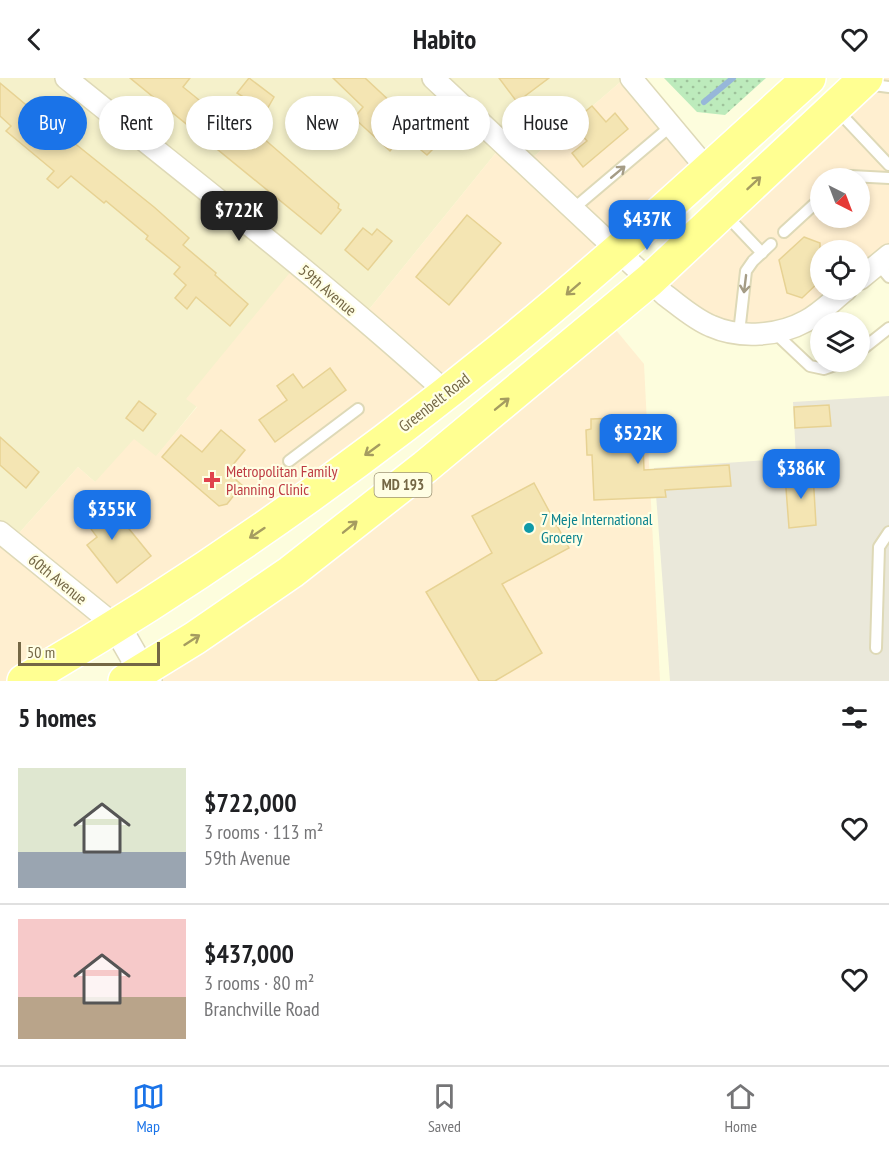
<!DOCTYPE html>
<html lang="en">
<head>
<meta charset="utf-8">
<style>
  body { margin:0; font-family:"PT Sans Narrow",sans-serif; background:#f2f2f2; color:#202124; height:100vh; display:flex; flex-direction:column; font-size:22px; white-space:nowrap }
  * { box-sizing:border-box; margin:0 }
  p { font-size:20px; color:#757577 }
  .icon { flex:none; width:33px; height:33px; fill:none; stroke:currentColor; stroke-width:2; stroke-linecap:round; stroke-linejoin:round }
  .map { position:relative; height:603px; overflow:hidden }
  .panel { display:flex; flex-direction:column; background:#fff; flex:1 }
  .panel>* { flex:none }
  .top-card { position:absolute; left:18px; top:18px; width:854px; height:54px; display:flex; gap:12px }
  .needle { width:39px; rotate:138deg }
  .fabs { position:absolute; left:810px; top:90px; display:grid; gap:12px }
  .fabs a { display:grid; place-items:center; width:60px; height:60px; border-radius:50%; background:#fff; box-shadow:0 3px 9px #0003; font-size:30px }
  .scale { position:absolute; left:18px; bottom:15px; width:142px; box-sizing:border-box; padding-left:6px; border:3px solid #746745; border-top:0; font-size:16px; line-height:21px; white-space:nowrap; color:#746745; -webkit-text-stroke:4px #fffee4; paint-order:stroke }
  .price { position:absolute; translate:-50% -51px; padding:0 14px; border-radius:12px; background:#1a73e8; color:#fff; font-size:20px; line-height:39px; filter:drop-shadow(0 2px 3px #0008) }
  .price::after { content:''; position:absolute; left:50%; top:36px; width:18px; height:14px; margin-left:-9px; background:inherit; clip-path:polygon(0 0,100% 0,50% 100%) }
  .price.active { background:#222; color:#fff }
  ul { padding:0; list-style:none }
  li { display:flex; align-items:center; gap:18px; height:150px; padding:0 18px }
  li+li { border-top:2px solid #e0e0e0 }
  li span { display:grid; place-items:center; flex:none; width:168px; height:120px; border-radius:0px; color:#555 }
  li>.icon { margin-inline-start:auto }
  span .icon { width:72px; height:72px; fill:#fffc; stroke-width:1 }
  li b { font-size:26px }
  h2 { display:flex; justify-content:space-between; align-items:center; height:72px; padding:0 18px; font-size:26px }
  .chip { padding:0 21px; border-radius:27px; background:#fff; box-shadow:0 3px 9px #0003; font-size:21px; line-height:54px }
  .chip.active { background:#1a73e8; color:#fff }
  header { display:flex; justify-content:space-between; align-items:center; height:78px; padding:0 18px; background:#fff; font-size:27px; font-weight:600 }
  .menu { display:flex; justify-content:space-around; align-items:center; height:84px; border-top:2px solid #e0e0e0; background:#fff; font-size:16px; color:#757577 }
  .menu a { display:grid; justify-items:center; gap:3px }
  .menu .active { color:#1a73e8 }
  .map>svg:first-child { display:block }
</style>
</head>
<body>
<header><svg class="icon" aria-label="back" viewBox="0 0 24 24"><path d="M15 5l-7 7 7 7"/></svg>Habito<svg class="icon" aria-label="heart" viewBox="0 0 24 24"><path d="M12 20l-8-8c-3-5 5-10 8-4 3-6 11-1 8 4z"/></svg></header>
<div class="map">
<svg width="889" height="603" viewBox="0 0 889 603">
  <defs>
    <pattern id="park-dots" width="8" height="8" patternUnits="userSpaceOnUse" patternTransform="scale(1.5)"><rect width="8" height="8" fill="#bdebbc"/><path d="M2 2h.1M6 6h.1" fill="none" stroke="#9ec29b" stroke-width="1.8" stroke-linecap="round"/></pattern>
  </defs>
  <rect width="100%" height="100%" fill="#fdfddd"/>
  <polygon fill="#f5f1cb" points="0,0 625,0 525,86 503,66 362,240 187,320 197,328 156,379 95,404 78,389 12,463 0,454"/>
  <g fill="#ffefd0" fill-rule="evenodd">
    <polygon points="625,0 708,92 547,233 24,603 0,603 0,454 12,463 78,389 95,404 134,361 156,378 197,329 186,321 297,186 362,240 503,66 525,86"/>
    <path d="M866,0H889V177L860,201V172H820V212H846L819,234L739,255L650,202ZM820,100H860V140H820Z"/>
    <polygon points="606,240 644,286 660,603 125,603"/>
  </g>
  <polygon fill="#eae8da" points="889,318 889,603 670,603 654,390 796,380 793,324"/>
  <polygon fill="url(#park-dots)" points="664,0 766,0 725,37 697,34"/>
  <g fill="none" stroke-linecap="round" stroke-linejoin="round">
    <polyline stroke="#97b7d9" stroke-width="6" points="704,24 733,0"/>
  </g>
  <g fill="#f4e5b3" stroke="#e7d293" stroke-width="1.5">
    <polygon points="130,0 190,0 183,9 256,68 263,60 339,126 338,130 341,132 321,156"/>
    <polygon points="249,0 274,19 266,33 237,15"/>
    <polygon points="333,0 365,0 437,67 427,77 403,57 390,73 354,40 363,29"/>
    <polygon points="499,0 549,0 517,24"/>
    <polygon points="0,5 67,61 68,60 154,129 189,160 183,167 216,195 215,197 248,226 230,248 196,219 187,231 175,220 186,207 174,196 180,189 146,161 148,158 106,123 104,125 71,98 58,110 47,101 54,93 6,53 11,48 0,38"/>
    <polygon points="592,28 606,44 615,35 628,51 583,89 572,75 587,63 571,45"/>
    <polygon points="467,137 501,165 449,227 416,199"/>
    <polygon points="363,150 372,157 377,151 392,163 368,192 345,172"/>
    <polygon points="804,159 820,165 820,203 802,220 787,215 779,182"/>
    <polygon points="330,290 346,312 275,364 259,342 287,322 277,308 293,296 303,310"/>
    <polygon points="139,323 156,336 143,353 126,340"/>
    <polygon points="829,327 831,348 795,350 794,329"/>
    <polygon points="642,339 644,392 729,387 731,408 665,412 666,419 594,422 592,377 587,377 586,352 591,351 591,341"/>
    <polygon points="221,352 245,372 227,394 242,407 227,426 219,428 162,379 181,357 202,374"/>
    <polygon points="0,359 39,394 26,410 0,387"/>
    <polygon points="813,395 816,447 789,450 785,397"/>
    <polygon points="534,405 569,470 502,506 542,575 495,603 479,603 426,514 492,475 472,438"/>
    <polygon points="92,417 114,446 121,441 151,478 117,505 87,467 97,459 75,429"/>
  </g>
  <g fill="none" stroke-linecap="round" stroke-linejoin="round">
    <defs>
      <g id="service">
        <polyline points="866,6 889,9"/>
        <polyline points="838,33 889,87"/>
        <polyline points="843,100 851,98 889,100"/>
        <polyline points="573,131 671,48"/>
        <polyline points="725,136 762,175"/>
        <polyline points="784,154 820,121"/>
        <polyline points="878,186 889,199"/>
        <polyline points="739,255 746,193 753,183 771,166"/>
        <polyline points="775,255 810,288 824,291 844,284"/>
        <polyline points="860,273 889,250"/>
        <polyline points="289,383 358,331"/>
        <polyline points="876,570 879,469 889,454"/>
      </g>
      <g id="minor">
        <path d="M66,0C194,103 325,204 447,315"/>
        <path d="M433,0L665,217C680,228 694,241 711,248C740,261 779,258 806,243C821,235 833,222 846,212"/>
        <polyline points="631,0 708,92"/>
        <polyline points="860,201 889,177"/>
        <polyline points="0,454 117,549"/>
      </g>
      <polyline id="tertiary" points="117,549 148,603"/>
      <g id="primary">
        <path d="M24,603C191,506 349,395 499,273C606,186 707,93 809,0"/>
        <polyline points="125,603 195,560 291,494 425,389 650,202 866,0"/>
      </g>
    </defs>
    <use href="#service" stroke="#ded9b7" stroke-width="14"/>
    <use href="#minor" stroke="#ded9b7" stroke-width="24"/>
    <use href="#tertiary" stroke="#ded9b7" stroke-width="30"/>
    <use href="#primary" stroke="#fff" stroke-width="36"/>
    <use href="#service" stroke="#fff" stroke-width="10"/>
    <use href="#minor" stroke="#fff" stroke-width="21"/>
    <use href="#tertiary" stroke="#fff" stroke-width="27"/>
    <use href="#primary" stroke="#ffff92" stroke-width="33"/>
  </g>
  <defs><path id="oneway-shaft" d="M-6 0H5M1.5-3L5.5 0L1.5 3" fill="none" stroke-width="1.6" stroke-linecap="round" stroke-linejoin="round" transform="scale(1.5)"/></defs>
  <g stroke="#a59c86">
    <use href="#oneway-shaft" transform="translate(618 94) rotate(-40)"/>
    <use href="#oneway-shaft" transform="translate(745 206) rotate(97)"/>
  </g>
  <g stroke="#a59c60">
    <use href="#oneway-shaft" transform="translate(754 105) rotate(-43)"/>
    <use href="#oneway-shaft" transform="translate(573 211) rotate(139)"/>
    <use href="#oneway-shaft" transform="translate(502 326) rotate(-39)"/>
    <use href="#oneway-shaft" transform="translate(372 372) rotate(144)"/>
    <use href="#oneway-shaft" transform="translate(350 449) rotate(-39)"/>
    <use href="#oneway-shaft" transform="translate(257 455) rotate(146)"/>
    <use href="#oneway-shaft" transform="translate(192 562) rotate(-33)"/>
  </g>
  <path fill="#e0444e" stroke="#fffee4" stroke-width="2" d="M209 393h6v6h6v6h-6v6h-6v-6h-6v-6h6z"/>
  <circle fill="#0f9aa8" stroke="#fffee4" stroke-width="2" cx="529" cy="450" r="6"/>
  <g text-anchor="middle" stroke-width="4.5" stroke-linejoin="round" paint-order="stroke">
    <rect fill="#fffee4" stroke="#9e9475" stroke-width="1.5" x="374.5" y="395" width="57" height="24" rx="4.5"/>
    <g font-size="15" font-weight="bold" fill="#746745">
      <text x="403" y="412">MD 193</text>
    </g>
    <g font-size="16" fill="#746745" stroke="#fffee4">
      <text transform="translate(328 212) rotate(40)" y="6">59th Avenue</text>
      <text transform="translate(434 324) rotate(-38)" y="6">Greenbelt Road</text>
      <text transform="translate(58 501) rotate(39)" y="6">60th Avenue</text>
    </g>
    <g font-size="16" fill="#be3a42" stroke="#fffee4" text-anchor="start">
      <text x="226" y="399">Metropolitan Family<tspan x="226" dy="18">Planning Clinic</tspan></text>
    </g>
    <g font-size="16" fill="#0d838f" stroke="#fffee4" text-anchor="start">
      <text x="541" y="447">7 Meje International<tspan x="541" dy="18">Grocery</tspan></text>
    </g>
  </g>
</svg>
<div class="fabs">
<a><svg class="needle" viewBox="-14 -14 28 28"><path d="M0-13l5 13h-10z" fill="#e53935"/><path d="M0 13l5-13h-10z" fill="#757577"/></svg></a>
<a><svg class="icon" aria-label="locate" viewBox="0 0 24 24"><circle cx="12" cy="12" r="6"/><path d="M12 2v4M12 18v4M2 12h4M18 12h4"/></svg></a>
<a><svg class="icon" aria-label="layers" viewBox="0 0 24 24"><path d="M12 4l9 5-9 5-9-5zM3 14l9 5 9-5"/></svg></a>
</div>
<div class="scale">50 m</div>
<b class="price active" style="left:239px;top:164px">$722K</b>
<b class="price" style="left:647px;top:173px">$437K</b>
<b class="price" style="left:638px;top:387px">$522K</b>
<b class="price" style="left:801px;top:422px">$386K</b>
<b class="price" style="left:112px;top:463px">$355K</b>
<div class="top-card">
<a class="chip active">Buy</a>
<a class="chip">Rent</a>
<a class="chip">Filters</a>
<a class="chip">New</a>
<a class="chip">Apartment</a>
<a class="chip">House</a>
</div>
</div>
<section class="panel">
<h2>5 homes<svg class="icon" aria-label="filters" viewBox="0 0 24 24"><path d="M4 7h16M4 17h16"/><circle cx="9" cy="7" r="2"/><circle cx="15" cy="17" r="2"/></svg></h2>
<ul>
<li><span style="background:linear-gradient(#dfe7d0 70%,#9aa5b1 0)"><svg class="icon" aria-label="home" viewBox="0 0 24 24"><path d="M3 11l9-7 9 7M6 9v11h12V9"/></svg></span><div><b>$722,000</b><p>3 rooms · 113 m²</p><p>59th Avenue</p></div><svg class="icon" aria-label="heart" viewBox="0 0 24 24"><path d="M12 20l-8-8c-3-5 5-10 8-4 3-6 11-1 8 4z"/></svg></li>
<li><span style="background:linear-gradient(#f6c9c9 65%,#b9a48a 0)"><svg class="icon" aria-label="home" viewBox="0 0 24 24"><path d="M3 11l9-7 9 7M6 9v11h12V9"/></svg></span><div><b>$437,000</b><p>3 rooms · 80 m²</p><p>Branchville Road</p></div><svg class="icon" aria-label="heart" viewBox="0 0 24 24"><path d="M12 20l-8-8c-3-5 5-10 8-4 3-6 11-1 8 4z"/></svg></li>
</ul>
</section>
<nav class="menu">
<a class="active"><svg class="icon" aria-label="map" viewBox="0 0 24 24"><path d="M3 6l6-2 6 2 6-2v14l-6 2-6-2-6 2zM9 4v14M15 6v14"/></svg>Map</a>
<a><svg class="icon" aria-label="saved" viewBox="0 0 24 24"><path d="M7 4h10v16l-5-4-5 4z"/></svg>Saved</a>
<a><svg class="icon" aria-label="home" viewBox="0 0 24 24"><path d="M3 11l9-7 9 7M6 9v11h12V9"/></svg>Home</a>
</nav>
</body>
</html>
